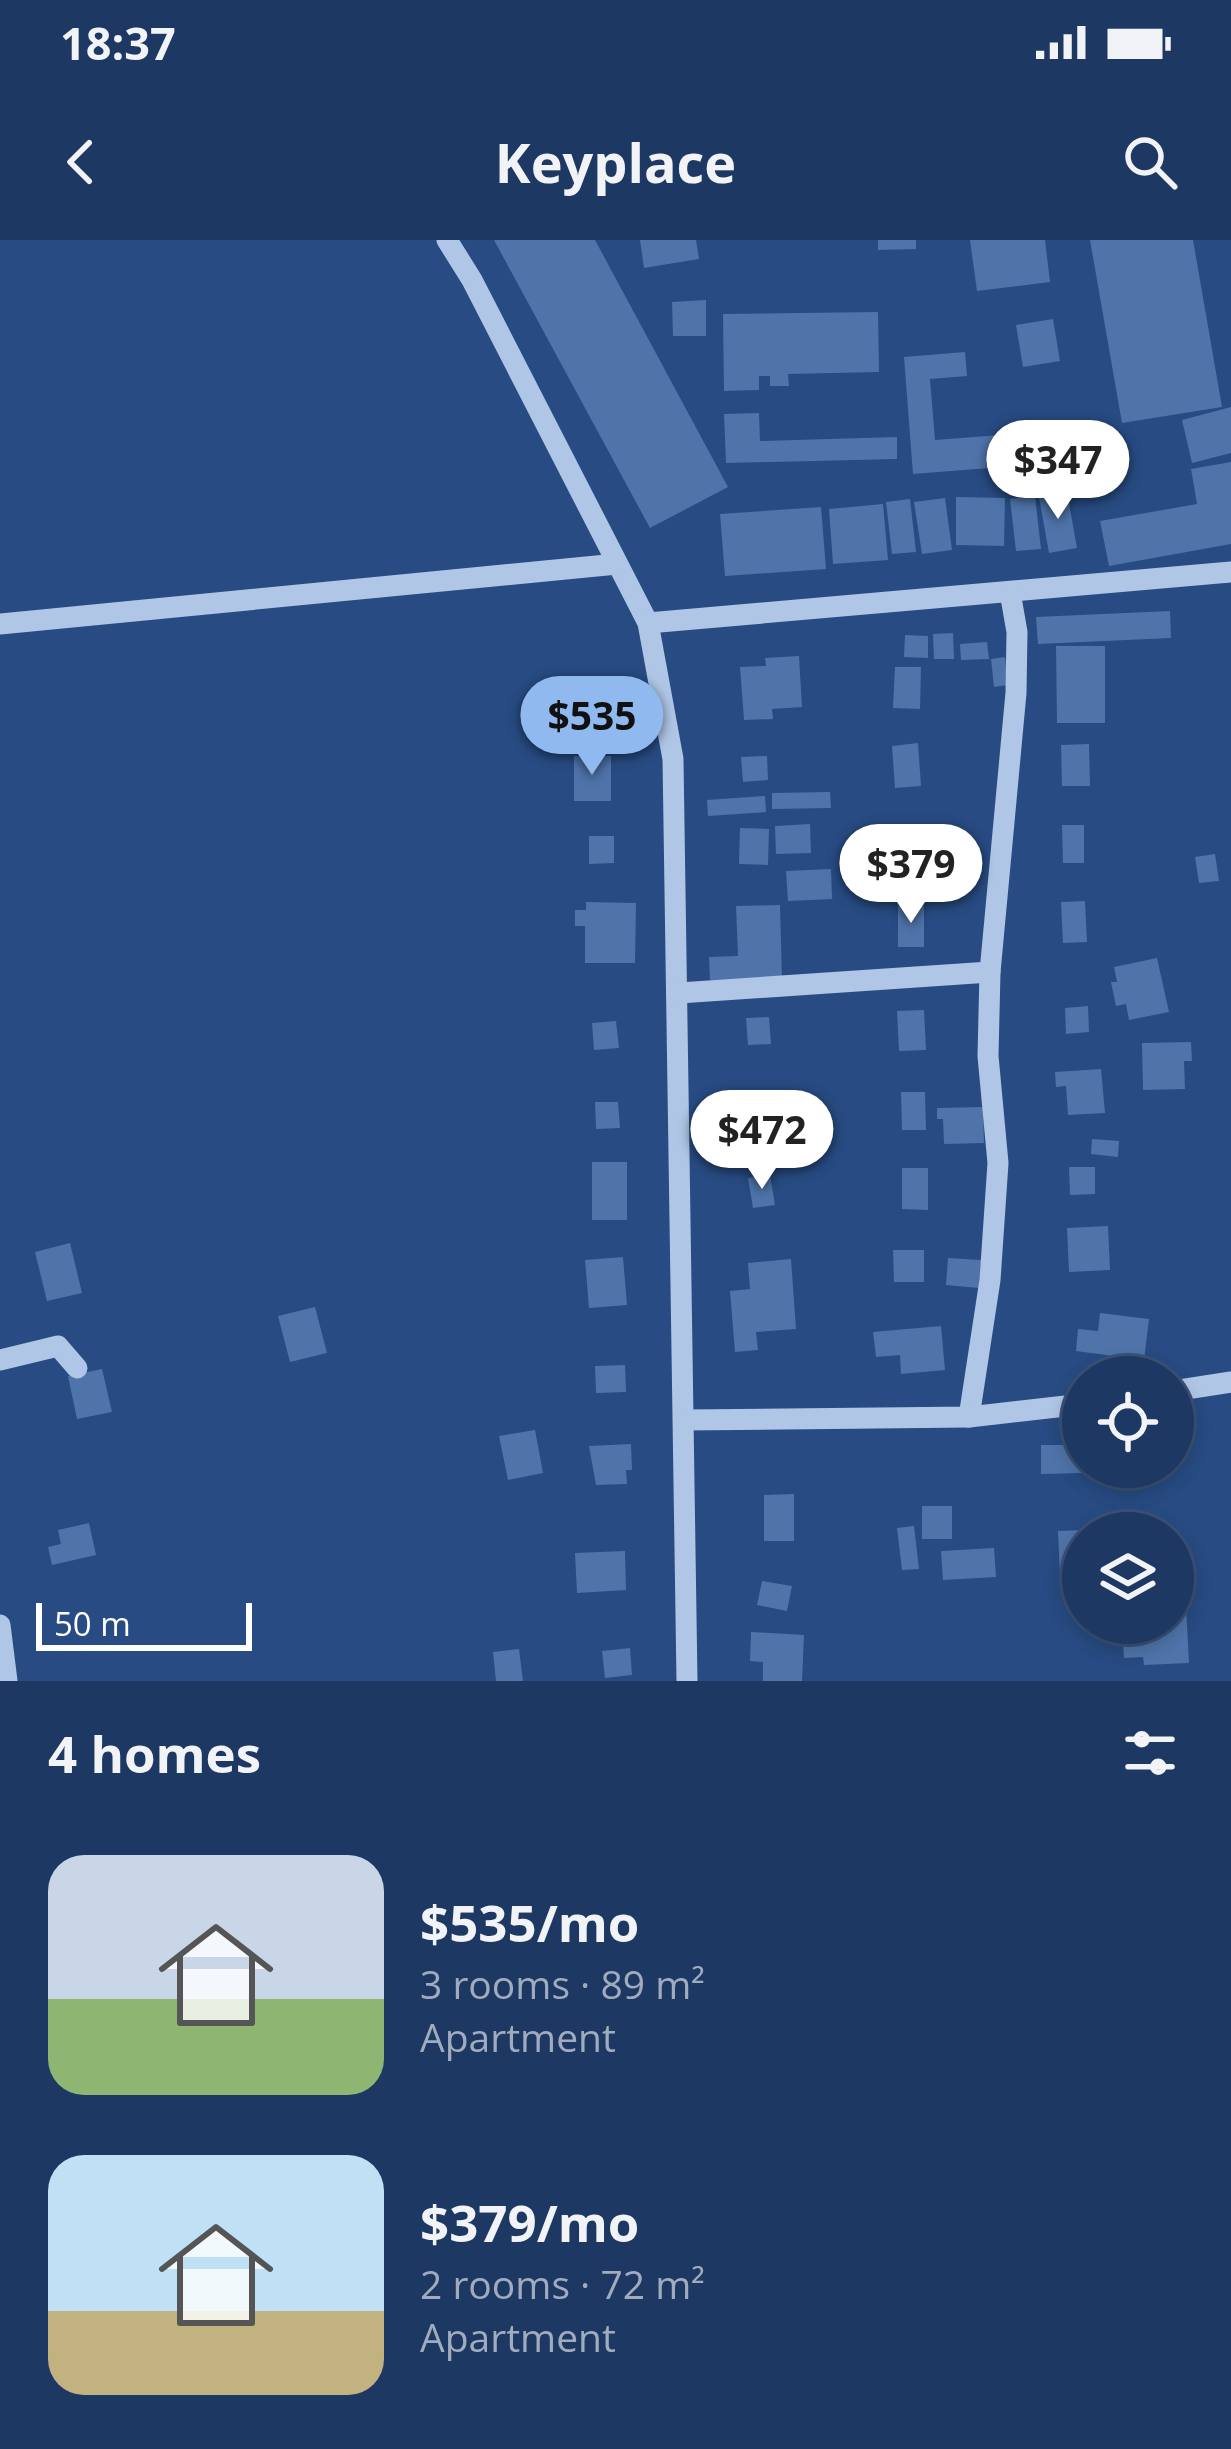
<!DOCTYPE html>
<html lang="en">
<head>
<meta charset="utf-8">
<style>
  body { margin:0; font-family:"Open Sans",sans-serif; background:#2a436b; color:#f1f3f6; height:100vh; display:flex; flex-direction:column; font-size:45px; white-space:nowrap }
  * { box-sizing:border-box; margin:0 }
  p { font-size:39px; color:#a0acbe }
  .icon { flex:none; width:66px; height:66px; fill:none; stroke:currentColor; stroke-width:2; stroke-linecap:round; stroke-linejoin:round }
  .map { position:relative; height:1441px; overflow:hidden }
  .sheet { display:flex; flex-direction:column; background:#1d3862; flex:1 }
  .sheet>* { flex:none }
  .controls { position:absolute; left:1062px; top:1116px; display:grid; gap:24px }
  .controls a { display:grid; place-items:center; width:132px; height:132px; border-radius:50%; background:#1d3862; box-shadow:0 6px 18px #0003,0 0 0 3px #3b5277; font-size:60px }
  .scale { position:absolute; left:36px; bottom:30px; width:216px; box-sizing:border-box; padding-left:12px; border:6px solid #fff; border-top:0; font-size:33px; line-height:42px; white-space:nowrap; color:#fff; -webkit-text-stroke:9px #274b82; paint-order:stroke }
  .price { position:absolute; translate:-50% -102px; padding:0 27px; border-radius:42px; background:#fff; color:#222; font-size:39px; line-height:78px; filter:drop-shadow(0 3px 6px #0008) }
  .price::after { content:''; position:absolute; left:50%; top:72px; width:36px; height:27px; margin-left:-18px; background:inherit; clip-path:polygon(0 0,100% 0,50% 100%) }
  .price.current { background:#90b9f0; color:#111 }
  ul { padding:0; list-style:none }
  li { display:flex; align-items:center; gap:36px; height:300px; padding:0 48px }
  li span { display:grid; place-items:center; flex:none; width:336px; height:240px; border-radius:36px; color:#555 }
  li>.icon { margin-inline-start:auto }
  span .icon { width:144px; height:144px; fill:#fffc; stroke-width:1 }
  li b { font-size:51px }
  h2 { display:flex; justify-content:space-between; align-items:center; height:144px; padding:0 48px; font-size:51px }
  .status { display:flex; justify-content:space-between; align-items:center; height:84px; padding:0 60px; background:#1d3862; direction:ltr }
  .status svg { height:33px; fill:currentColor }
  header { display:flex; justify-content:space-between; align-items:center; height:156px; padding:0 48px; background:#1d3862; font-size:54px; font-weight:700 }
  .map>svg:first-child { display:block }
</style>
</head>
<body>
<div class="status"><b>18:37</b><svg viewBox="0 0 49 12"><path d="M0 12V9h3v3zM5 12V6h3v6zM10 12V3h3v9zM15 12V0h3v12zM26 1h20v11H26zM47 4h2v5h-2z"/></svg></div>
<header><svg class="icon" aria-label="back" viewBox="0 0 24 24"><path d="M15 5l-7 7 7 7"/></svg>Keyplace<svg class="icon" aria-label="search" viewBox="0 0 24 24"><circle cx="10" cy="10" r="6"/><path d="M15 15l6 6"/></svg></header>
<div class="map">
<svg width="1231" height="1441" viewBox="0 0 1231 1441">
  <rect width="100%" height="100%" fill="#274b82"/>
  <g fill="#4f74aa">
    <polygon points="494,0 595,0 728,247 650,288"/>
    <polygon points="640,0 696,0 699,19 644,28"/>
    <polygon points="878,0 916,0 916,9 878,10"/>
    <polygon points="970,0 1045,0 1050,42 977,51"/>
    <polygon points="1090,0 1193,0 1222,167 1122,183"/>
    <polygon points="706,60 706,96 673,96 672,62"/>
    <polygon points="878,72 879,132 788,134 789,146 770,146 770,136 759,136 759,150 724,151 723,74"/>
    <polygon points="1053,79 1060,121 1023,127 1016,85"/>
    <polygon points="965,112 967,136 930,139 935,200 1000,195 1002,227 913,234 904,117"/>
    <polygon points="1231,167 1231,213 1192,223 1182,180"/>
    <polygon points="759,173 760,201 897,197 897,219 726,223 724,174"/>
    <polygon points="1231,222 1231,304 1109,326 1100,281 1197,264 1191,229"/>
    <polygon points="1067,252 1077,308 1049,313 1039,257"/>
    <polygon points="1035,256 1041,309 1016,311 1010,259"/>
    <polygon points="956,257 1005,258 1004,306 956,305"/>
    <polygon points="945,258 952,310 922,314 914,262"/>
    <polygon points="910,259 916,312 892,314 886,262"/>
    <polygon points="883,264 888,320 833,324 829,269"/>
    <polygon points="821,267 826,329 725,336 720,274"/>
    <polygon points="1170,371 1171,398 1038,404 1036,377"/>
    <polygon points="953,393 954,419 934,419 933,394"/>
    <polygon points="905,395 928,396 928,418 904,417"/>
    <polygon points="987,402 989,419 961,420 960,404"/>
    <polygon points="1056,406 1105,406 1105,483 1057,483"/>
    <polygon points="799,416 802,467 772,469 773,479 744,480 740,427 766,426 765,418"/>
    <polygon points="1005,417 1008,445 994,447 991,419"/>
    <polygon points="895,427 921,427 920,469 893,468"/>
    <polygon points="918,503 921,546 895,548 892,506"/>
    <polygon points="1089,504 1090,546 1062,546 1061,505"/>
    <rect x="574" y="516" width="37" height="45"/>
    <polygon points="767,516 768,540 743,542 741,517"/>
    <polygon points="830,552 831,568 772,569 772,553"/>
    <polygon points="765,556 766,572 708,576 707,560"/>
    <polygon points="810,584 811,613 776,614 775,586"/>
    <polygon points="922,584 924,625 896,627 892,585"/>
    <polygon points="1062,585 1084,585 1084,623 1063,623"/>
    <polygon points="740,588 769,589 768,625 739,624"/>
    <polygon points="589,596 614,596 614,623 589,624"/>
    <polygon points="1215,614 1219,641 1199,643 1195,617"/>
    <polygon points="831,629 832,659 788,661 786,631"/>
    <polygon points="1085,661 1087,702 1063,703 1061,662"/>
    <polygon points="586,662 636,663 635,723 585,723 585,686 575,686 575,670 586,670"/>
    <polygon points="780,665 782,739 710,740 709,717 738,716 736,666"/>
    <rect x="898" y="666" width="26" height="41"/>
    <polygon points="1157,718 1169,772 1129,780 1126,764 1116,766 1111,742 1117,742 1114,727"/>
    <polygon points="1088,766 1089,792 1066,794 1065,768"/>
    <polygon points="924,770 926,810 899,811 897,771"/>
    <polygon points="769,777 771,804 748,805 746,778"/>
    <polygon points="616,781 619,808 594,810 592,783"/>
    <polygon points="1191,802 1192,821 1184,821 1185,849 1143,850 1142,803"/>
    <polygon points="1101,829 1105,873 1068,875 1066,846 1056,847 1055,832"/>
    <polygon points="901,852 925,852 926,890 902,890"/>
    <polygon points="761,856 772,908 754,912 746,875 738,877 734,862"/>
    <polygon points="595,862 618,862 620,888 596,889"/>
    <polygon points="983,867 984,903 944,904 943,879 937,879 937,868"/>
    <polygon points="1092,899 1119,901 1118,917 1091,914"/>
    <rect x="592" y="922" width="35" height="58"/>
    <polygon points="1069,927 1095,927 1095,954 1070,955"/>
    <polygon points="902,928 928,928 928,970 902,969"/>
    <polygon points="770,935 775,965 753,968 748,938"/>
    <polygon points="1108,986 1110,1030 1069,1032 1067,988"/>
    <polygon points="70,1003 82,1053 47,1061 35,1012"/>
    <polygon points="893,1010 924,1010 924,1042 894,1042"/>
    <polygon points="623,1017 627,1065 589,1068 585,1020"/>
    <polygon points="948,1018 981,1020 979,1048 946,1045"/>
    <polygon points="791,1019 796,1089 756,1092 758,1110 735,1112 730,1051 750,1049 748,1023"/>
    <polygon points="315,1067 327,1113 290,1122 278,1076"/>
    <polygon points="1100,1073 1149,1079 1144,1120 1076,1111 1078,1089 1098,1091"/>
    <polygon points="941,1086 945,1130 901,1134 900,1115 876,1117 873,1092"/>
    <polygon points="625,1125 626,1152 596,1153 595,1126"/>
    <polygon points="102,1129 112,1172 77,1179 68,1136"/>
    <polygon points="535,1190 543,1233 508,1240 499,1196"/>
    <polygon points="631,1204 632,1230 626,1230 627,1244 596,1245 589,1206"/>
    <polygon points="1041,1205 1083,1205 1083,1233 1041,1234"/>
    <polygon points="794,1254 794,1301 764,1301 764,1255"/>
    <rect x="922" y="1266" width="30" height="33"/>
    <polygon points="89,1283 96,1315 52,1325 48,1307 61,1304 58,1290"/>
    <polygon points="914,1286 919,1329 902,1330 897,1288"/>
    <polygon points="1083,1290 1083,1334 1060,1335 1058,1291"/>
    <polygon points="994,1308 996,1337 943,1340 941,1311"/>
    <polygon points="625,1311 626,1350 577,1353 575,1313"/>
    <polygon points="762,1341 792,1346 787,1371 757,1365"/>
    <polygon points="1186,1366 1189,1423 1144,1425 1143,1417 1124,1418 1122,1383 1173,1383 1173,1367"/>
    <polygon points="751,1392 804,1395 802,1441 763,1441 763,1422 750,1421"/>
    <polygon points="630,1408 632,1435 605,1438 602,1411"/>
    <polygon points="519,1409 523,1441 496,1441 493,1412"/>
  </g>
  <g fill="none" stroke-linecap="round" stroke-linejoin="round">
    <g stroke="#afc6e6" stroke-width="21">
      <polyline points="447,0 472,40 648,383 673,519 687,1441"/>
      <polyline points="648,383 1231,332"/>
      <polyline points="0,384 617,324"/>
      <polyline points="679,753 990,732"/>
      <polyline points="0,1120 58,1106 77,1128"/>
      <polyline points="1173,1151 1231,1142"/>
      <polyline points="969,1177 990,1040 998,923 988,816 990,732 1016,453 1017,392 1010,352"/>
      <polyline points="685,1180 969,1177 1083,1164"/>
      <polyline points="0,1385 7,1441"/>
    </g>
  </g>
</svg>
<div class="controls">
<a><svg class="icon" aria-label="locate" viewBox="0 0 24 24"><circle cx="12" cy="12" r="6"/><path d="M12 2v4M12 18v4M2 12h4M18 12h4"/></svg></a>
<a><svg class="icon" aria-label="layers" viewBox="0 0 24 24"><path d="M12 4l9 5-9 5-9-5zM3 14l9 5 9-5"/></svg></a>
</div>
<div class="scale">50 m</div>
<b class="price" style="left:1058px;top:282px">$347</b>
<b class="price current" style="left:592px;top:538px">$535</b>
<b class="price" style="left:911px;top:686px">$379</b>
<b class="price" style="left:762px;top:952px">$472</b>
</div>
<section class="sheet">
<h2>4 homes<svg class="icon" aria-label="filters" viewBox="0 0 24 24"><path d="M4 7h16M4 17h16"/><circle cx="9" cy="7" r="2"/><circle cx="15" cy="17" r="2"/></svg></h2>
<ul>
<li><span style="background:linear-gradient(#c9d6e8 60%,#8fb573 0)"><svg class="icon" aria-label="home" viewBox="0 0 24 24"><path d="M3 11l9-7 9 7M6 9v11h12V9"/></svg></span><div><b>$535/mo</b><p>3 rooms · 89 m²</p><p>Apartment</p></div></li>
<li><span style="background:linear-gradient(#bfe0f5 65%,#c2b280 0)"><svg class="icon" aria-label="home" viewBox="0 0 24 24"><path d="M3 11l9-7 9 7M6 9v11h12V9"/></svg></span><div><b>$379/mo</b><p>2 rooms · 72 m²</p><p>Apartment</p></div></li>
</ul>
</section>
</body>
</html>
